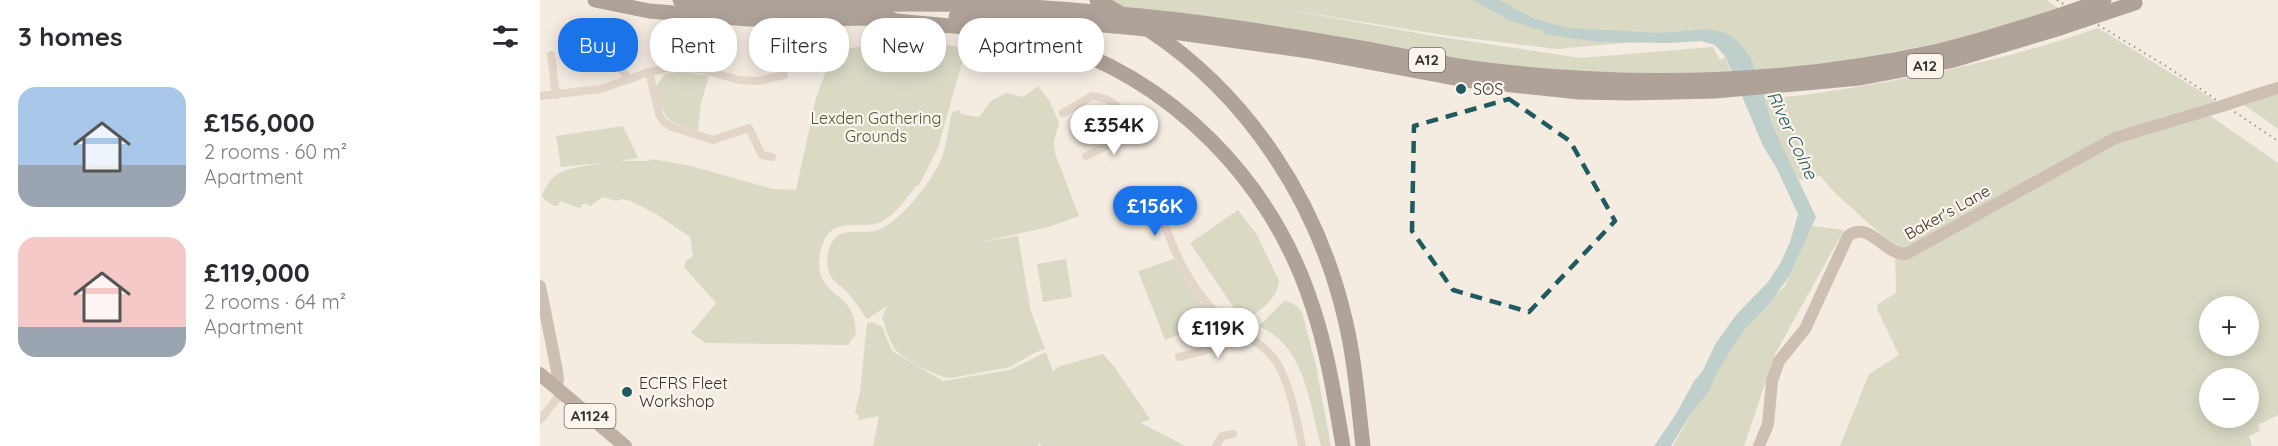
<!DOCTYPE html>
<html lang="en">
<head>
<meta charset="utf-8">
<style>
  body { margin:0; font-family:Quicksand,sans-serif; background:#f7f7f7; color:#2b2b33; height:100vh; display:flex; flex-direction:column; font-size:22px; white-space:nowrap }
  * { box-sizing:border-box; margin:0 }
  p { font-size:20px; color:#7c7c81 }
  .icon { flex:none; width:33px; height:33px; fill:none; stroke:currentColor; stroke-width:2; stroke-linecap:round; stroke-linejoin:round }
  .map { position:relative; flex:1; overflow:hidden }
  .sheet { display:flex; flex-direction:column; background:#fff; width:540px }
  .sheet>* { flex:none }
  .top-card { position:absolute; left:18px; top:18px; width:570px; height:54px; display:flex; gap:12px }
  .fabs { position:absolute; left:1659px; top:296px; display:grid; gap:12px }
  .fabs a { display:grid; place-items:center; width:60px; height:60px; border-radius:50%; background:#fff; box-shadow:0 3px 15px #0003; font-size:30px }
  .price { position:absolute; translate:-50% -51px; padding:0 14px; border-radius:21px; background:#fff; color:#222; font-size:20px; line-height:39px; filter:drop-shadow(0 2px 3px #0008) }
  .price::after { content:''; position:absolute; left:50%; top:36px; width:18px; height:14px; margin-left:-9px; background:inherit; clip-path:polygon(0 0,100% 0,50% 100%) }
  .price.selected { background:#1a73e8; color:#fff }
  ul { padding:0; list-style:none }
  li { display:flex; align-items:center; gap:18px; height:150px; padding:0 18px }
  li span { display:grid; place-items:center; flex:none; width:168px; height:120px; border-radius:18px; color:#555 }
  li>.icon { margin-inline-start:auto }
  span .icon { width:72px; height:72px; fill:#fffc; stroke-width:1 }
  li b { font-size:26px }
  h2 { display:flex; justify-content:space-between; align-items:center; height:72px; padding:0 18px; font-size:26px }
  .chip { padding:0 21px; border-radius:24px; background:#fff; box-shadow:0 3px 15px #0003; font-size:21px; line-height:54px }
  .chip.selected { background:#1a73e8; color:#fff }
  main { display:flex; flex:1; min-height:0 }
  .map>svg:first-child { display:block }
</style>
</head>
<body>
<main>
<section class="sheet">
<h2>3 homes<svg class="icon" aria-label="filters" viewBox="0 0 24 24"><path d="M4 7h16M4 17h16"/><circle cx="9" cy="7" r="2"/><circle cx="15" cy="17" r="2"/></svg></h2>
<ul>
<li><span style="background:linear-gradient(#a9c7e8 65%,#9aa5b1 0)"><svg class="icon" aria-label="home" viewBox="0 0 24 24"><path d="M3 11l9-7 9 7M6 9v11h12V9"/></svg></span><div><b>£156,000</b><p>2 rooms · 60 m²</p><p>Apartment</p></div></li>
<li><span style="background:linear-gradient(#f6c9c9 75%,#9aa5b1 0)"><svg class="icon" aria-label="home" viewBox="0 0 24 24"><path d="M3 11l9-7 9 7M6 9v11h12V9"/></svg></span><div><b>£119,000</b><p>2 rooms · 64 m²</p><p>Apartment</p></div></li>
</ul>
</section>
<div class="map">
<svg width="1738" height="446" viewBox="0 0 1738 446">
  <rect width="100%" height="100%" fill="#f4ebe1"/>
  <g fill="#b8c4a0" fill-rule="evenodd">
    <path d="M560,0H1506L1520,9L1419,39L1317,59L1225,70L1227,98C1258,97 1291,91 1322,86C1402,73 1481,55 1558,28L1676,101L1659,108L1738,163V415L1718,425L1720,431L1709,436L1712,446H1300L1329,374L1359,355L1337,309L1338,304L1356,293L1355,247L1295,193L1280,176L1259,180L1223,124L1186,34L1016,49L903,35L738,8L888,35L1041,58L1173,47L1180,60L1185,57L1191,73L1047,75L915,62L578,8ZM1670,306H1708V345H1670ZM1670,378H1708V417H1670Z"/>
    <path d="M357,42L415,46L424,50V55L398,148L379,185L376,186C367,198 356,214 341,222C325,229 300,219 288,234C278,247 275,274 287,286C294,294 304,299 310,309C315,317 315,326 316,335L309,342L310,345L166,343L151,333L176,303L144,267L146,261L153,256L150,237L116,214L91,201L83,199L76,201L62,197L51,206L44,203L40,208L20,201L18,206H15L6,201L2,196C13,165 35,169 63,163L21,167L16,136L83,126L98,158L80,161H109L112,159L151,166L233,189L256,190L276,98L294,50Z"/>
    <path d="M144,72L169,76L161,103L158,131C125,121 124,120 116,86L126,73Z"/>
    <path d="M498,86L509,100L519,123L514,141L515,153L539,216L508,227L441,242L478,236L491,312L505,349L494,353L470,367L411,378C399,378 362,359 355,349C349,341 346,327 342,318L347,306L327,319C320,309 313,298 305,290C297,282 290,280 288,269C286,259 288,246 295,238C305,228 322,234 335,231C357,226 391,182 400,162C407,147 408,128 412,112L419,110L421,114L439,117L451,101L466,93L483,97Z"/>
    <polygon points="1738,91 1738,129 1704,105"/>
    <path d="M698,210L717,235L739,281C738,298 719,313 704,319L698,314L650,243Z"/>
    <polygon points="1272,226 1304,230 1235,354 1204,446 1133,446 1198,331 1245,286"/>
    <polygon points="526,259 532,297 503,302 497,264"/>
    <path d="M634,259C645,280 655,299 673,315L660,326L625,340L598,271Z"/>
    <path d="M745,300L755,305L762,312L776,366L791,446H781C772,413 767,368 742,342C736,335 727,331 719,326Z"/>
    <polygon points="333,322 342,327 352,351 403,381 470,370 506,352 513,371 520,366 563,354 575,368 610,419 601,423 645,446 501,446 499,442 498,446 333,446 339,416 318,420 319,416 315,413 320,391 327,323"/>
  </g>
  <polygon fill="#7fb0b2" points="932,0 959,0 993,18 1028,28 1121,33 1167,29 1186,33 1198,41 1211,58 1234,129 1276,217 1250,275 1230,303 1204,330 1177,372 1169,391 1152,412 1131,446 1114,446 1136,414 1154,381 1162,372 1176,343 1196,315 1228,282 1241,262 1250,242 1258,214 1236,167 1223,146 1185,56 1175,45 1161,41 1129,43 1058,42 1004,34 1004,31 971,21"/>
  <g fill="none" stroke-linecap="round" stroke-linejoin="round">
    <g stroke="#cdbbac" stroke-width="8">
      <polyline points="58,39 89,79"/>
      <polyline points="11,55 16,95"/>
      <polyline points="109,72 119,114 124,122 132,127 173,140 209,128 222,155 232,157"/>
      <polyline points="0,96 61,89 109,72 127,68 160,69 199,80 218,81 244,75"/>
      <path d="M523,113L552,96C579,99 583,112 591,134L546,156"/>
      <path d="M621,216C635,253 650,290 681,317C699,333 724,342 737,363C750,384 757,421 762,446"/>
      <path d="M639,357C659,352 684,348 698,331"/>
      <polyline points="0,420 22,392"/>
      <polyline points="676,446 682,436 693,434"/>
    </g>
    <g stroke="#a18a7d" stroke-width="12">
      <polyline points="1715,95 1738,88"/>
      <polyline points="0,286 17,371 18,380 16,387"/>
      <path d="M1219,446L1228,424L1232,381L1239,361L1265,329L1308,236C1330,220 1344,255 1366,254L1575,138L1682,106"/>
    </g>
    <polyline stroke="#7d675c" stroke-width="14" points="0,374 85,446"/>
    <g stroke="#5c4a42" stroke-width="15">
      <polyline points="55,0 109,11 209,19 350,18"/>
      <path d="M140,0C217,8 295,4 373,4C434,4 495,6 555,12"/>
      <polyline points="557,0 583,15"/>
      <path d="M601,16C675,23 748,35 821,48C860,55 899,64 939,69C1091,88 1248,84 1398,51C1435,43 1472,30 1509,19"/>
      <polyline points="416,17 507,20 575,26"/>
      <path d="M341,19C395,27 450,25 503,40C632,77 733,182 773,308C788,353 795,400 803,446"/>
      <path d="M609,30C709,96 778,203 805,319C815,360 818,404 823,446"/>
      <polyline points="626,31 769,51 925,80 1039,92 1090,93 1175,91 1320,78 1410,61 1520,28"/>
    </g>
    <polyline stroke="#3b302b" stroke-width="2" stroke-dasharray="1.5 4.5" stroke-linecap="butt" points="1517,0 1626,66 1738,141"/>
    <polyline stroke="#a18a7d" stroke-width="12" points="1682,106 1715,95"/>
    <g stroke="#5c4a42" stroke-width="15">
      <polyline points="555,12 601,16"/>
      <polyline points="1509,19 1564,0"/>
      <polyline points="575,26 626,31"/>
      <polyline points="1520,28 1595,3"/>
    </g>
  </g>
  <path d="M0 0H1738V446H0ZM969,99L1030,141L1075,221L989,312L913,290L872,231L874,126Z" fill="#f4ebe1" fill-opacity=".55" fill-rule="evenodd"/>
  <path fill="none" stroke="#1f5a5e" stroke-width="4.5" stroke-dasharray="12 8" stroke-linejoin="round" d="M969,99L1030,141L1075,221L989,312L913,290L872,231L874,126Z"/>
  <g fill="#1f5a5e" stroke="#fbf5ee" stroke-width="2">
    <circle cx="921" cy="89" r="6"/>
    <circle cx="87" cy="392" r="6"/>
  </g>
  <g text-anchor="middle" stroke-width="4.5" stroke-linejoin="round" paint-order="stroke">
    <g fill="#fbf5ee" stroke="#756b66" stroke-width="1.5">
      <rect x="869" y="48" width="36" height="24" rx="4.5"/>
      <rect x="1367" y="54" width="36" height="24" rx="4.5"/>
      <rect x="24.5" y="404" width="51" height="24" rx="4.5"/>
    </g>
    <g font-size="15" font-weight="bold" fill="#3b302b">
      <text x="887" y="65">A12</text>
      <text x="1385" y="71">A12</text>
      <text x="50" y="421">A1124</text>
    </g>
    <g font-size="16" fill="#3b302b" stroke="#fbf5ee" text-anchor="start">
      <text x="933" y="95">SOS</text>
      <text x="99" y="389">ECFRS Fleet<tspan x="99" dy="18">Workshop</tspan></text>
    </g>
    <g font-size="16" fill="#4a5a2e" stroke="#fbf5ee">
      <text x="336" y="124">Lexden Gathering<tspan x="336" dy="18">Grounds</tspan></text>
    </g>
    <g font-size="16" fill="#3b302b" stroke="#fbf5ee">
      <text transform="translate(1407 212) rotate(-29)" y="6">Baker's Lane</text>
    </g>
    <g font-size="18" font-style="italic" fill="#1f5a5e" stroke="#fbf5ee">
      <text transform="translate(1252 135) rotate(65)" y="6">River Colne</text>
    </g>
  </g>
</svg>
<div class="fabs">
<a>+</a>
<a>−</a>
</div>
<b class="price" style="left:574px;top:156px">£354K</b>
<b class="price selected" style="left:615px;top:237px">£156K</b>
<b class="price" style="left:678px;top:359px">£119K</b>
<div class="top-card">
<a class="chip selected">Buy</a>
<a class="chip">Rent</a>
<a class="chip">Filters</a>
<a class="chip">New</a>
<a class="chip">Apartment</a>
</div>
</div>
</main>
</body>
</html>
